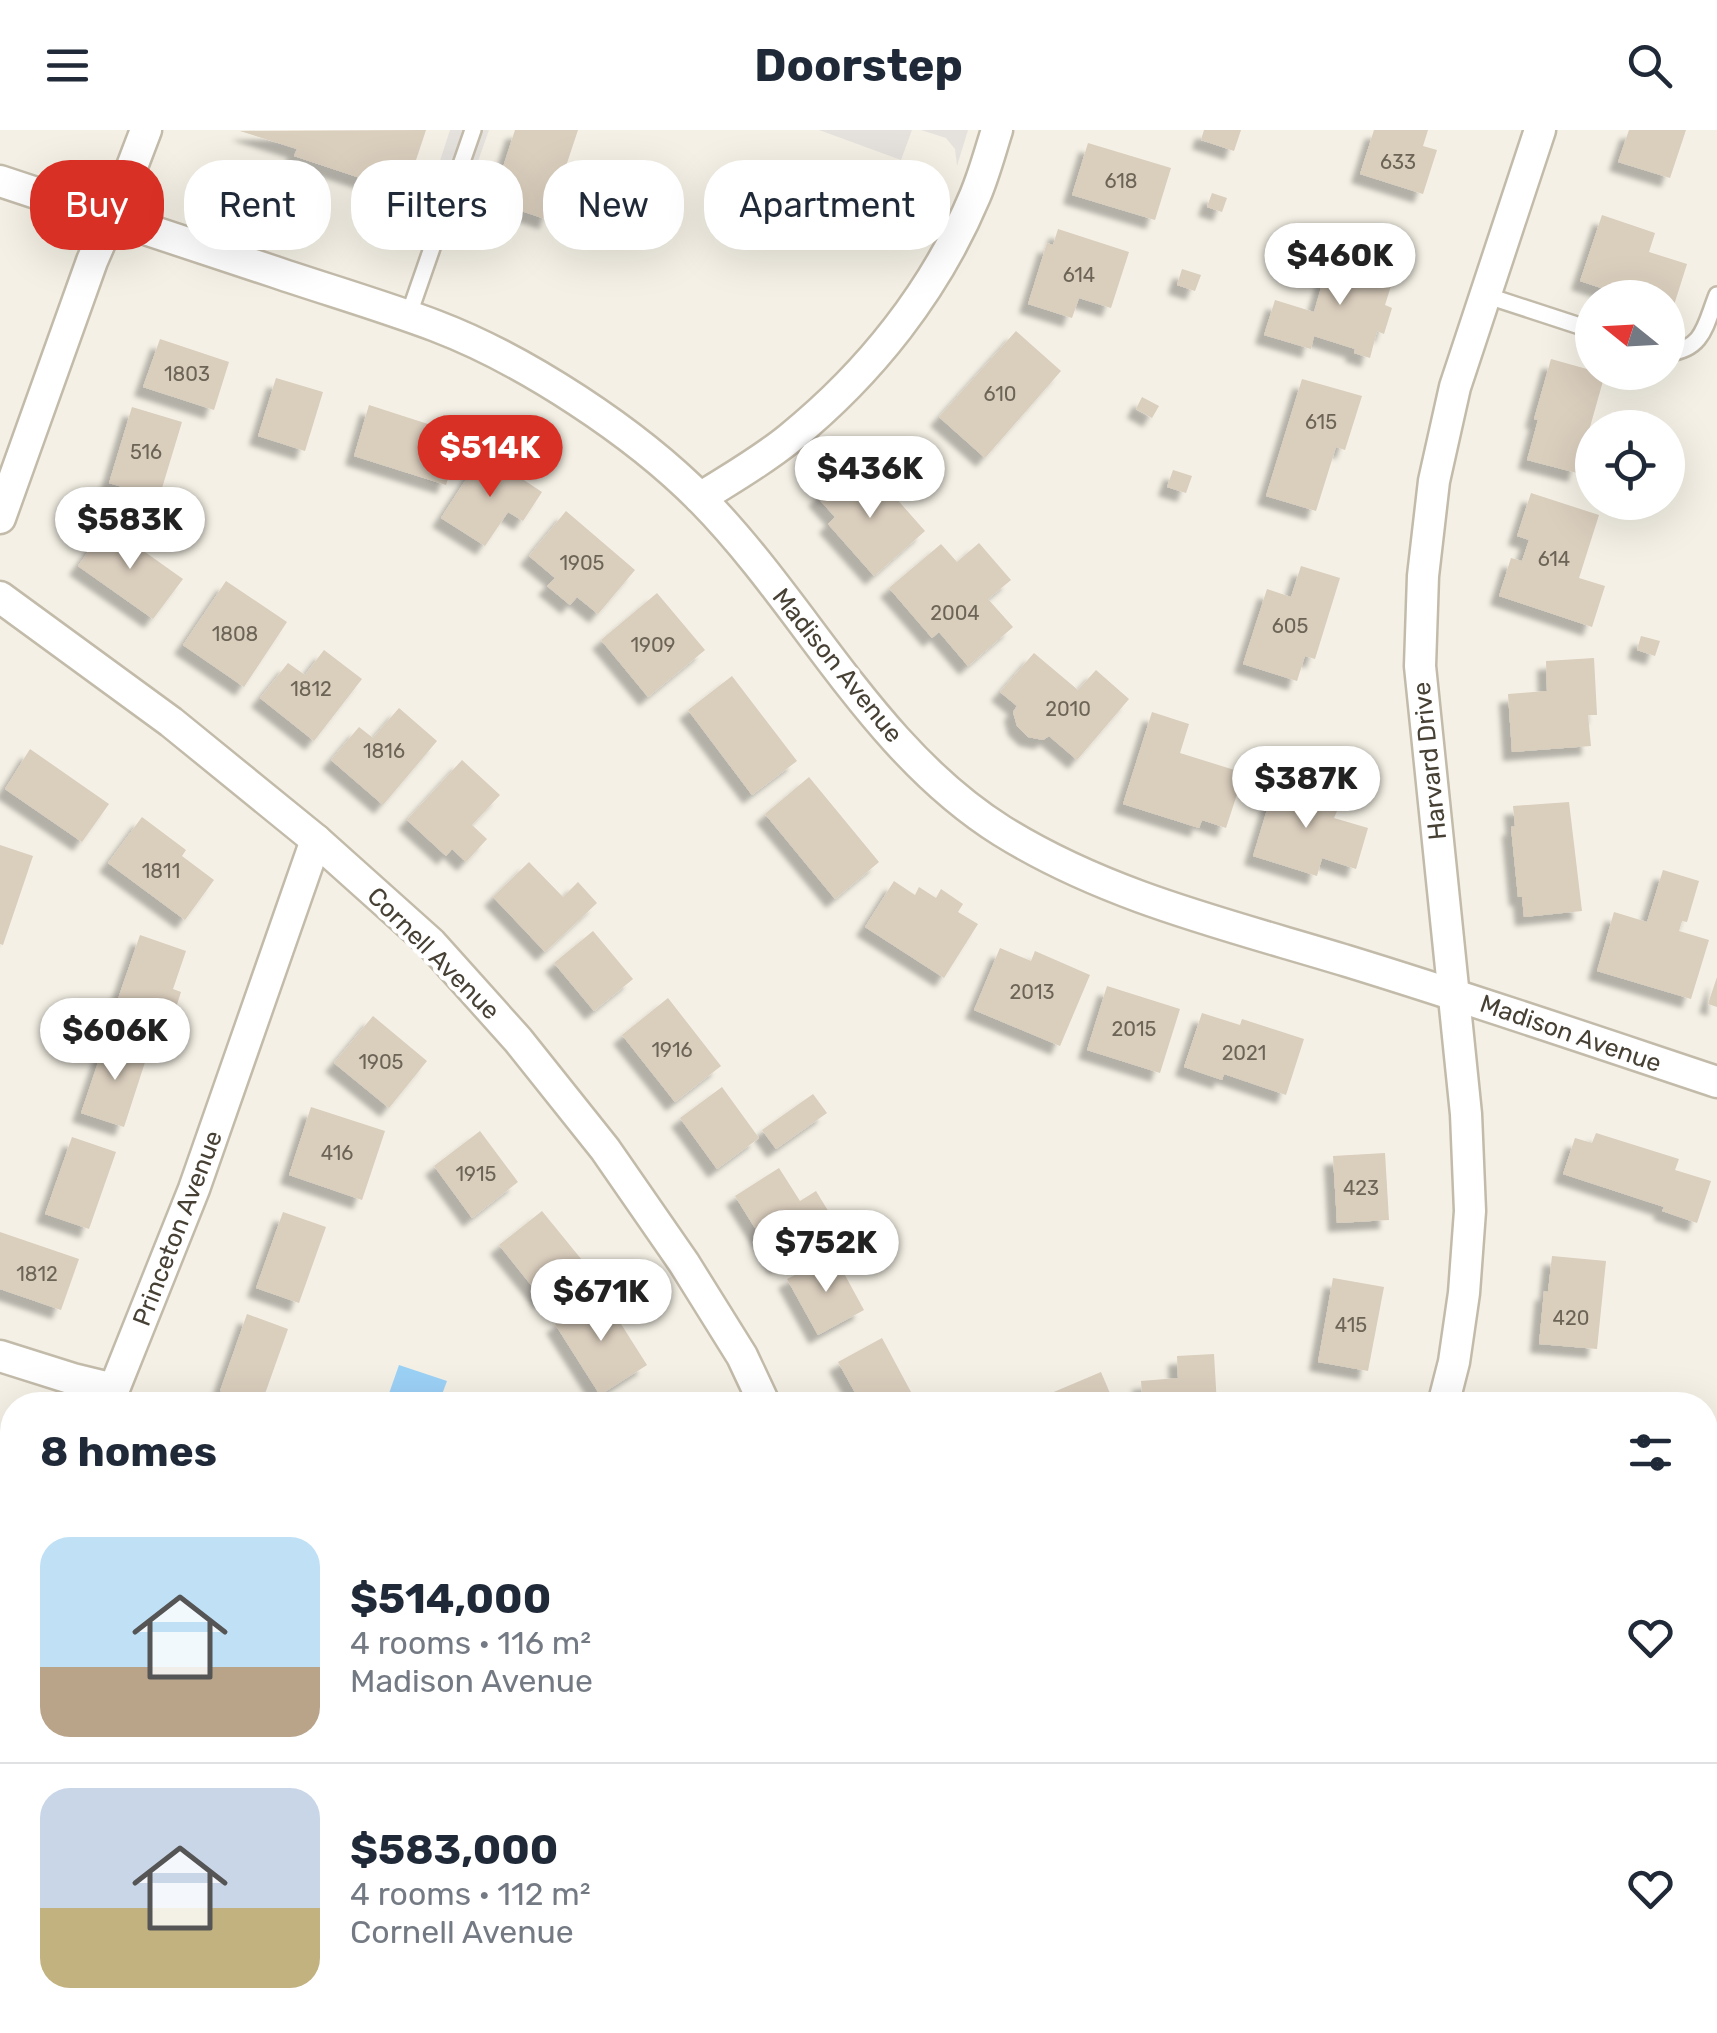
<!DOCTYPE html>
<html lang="en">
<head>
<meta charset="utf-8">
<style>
  body { margin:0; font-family:Rubik,sans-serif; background:#f6f6f7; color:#1f2937; height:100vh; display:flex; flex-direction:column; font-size:38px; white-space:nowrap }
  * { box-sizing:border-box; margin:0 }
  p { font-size:32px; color:#747a83 }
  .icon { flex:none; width:55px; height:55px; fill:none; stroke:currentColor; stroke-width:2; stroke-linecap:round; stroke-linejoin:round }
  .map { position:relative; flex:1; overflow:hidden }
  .drawer { position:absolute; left:0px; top:1262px; width:1718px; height:642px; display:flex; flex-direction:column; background:#fff; border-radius:40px 40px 0 0; box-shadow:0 10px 40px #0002 }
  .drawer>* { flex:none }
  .banner { position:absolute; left:30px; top:30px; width:1000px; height:90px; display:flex; gap:20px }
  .needle { width:65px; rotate:288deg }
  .tools { position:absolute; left:1575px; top:150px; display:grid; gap:20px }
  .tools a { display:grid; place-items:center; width:110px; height:110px; border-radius:50%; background:#fff; box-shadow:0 10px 40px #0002; font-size:50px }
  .price { position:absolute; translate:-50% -85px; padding:0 22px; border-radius:35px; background:#fff; color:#222; font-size:32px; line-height:65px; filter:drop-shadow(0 2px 5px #0008) }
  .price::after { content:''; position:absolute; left:50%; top:60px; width:30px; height:22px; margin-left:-15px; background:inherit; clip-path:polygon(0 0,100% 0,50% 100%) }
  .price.on { background:#d93025; color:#fff }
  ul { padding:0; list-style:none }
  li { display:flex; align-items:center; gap:30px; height:250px; padding:0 40px }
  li+li { border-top:2px solid #e0e1e3 }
  li span { display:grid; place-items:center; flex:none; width:280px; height:200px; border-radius:30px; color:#555 }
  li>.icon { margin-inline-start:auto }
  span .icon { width:120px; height:120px; fill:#fffc; stroke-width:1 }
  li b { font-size:42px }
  h2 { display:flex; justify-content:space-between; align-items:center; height:120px; padding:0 40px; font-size:42px }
  .tag { padding:0 35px; border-radius:40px; background:#fff; box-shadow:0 10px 40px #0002; font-size:35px; line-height:90px }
  .tag.on { background:#d93025; color:#fff }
  header { display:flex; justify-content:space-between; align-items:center; height:130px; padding:0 40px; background:#fff; font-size:45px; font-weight:700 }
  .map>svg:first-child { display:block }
</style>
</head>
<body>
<header><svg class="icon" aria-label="menu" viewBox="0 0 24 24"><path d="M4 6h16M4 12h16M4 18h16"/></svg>Doorstep<svg class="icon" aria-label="search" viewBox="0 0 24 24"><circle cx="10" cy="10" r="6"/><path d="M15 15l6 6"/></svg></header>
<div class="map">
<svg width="1717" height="1903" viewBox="0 0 1717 1903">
  <defs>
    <filter id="shadow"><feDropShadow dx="-9" dy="9" stdDeviation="2.5" flood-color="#0004"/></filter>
  </defs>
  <rect width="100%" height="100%" fill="#f4f0e5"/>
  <g fill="#f8e7ce">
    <polygon points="1717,1420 1717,1573 1705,1556 1705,1455"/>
    <polygon points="0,1448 12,1453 12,1793 0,1789"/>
    <polygon points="1717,1644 1717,1903 1630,1903 1634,1893 1705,1892 1705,1679"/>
    <polygon points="1000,1892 1516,1892 1548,1903 996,1903"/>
    <polygon points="287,1893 568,1893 565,1903 322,1903"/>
  </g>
  <g fill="#e5e2de">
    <polygon points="450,0 489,0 447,119 415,108"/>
    <polygon points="819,0 912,0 901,30"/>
    <polygon points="921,0 968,0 957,36 955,19 946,8"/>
    <polygon points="1717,1373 1717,1532 1705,1513 1712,1484 1710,1478 1705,1476 1705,1410"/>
    <polygon points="1717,1721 1717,1903 1659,1903 1662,1893 1705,1892 1705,1759"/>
    <polygon points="1437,1892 1471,1903 1254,1903 1248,1894 1243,1893 1238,1894 1234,1903 1175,1903 1142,1893"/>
  </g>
  <polygon fill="#9cd1f6" points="399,1235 447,1251 438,1275 385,1275"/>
  <g fill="#dacebd" filter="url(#shadow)">
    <polygon points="426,0 405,63 294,26 297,19 240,1"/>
    <polygon points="515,0 578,0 548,90 492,71"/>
    <polygon points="1204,0 1241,0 1234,21 1201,10"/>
    <polygon points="1374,0 1428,0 1423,16 1437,20 1423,64 1360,44"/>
    <polygon points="1629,0 1686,0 1670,48 1618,32"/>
    <polygon points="1088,13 1171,38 1155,90 1072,65"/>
    <polygon points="1212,63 1227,68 1222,82 1207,77"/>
    <polygon points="1602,85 1655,103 1649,122 1687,134 1674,175 1668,173 1668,168 1650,168 1635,163 1634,168 1631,168 1580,151"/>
    <polygon points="1058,99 1129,122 1111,178 1079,168 1072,188 1028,174 1047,113 1053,115"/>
    <polygon points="1332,120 1396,140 1385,175 1392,178 1384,204 1377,201 1370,228 1354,223 1355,219 1314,206 1311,219 1264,205 1275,170 1314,182"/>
    <polygon points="1182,139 1201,145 1195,161 1177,155"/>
    <polygon points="1016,201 1061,241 985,328 939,287"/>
    <polygon points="160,209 229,232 214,280 143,257"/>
    <polygon points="1551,229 1605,244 1577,343 1527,330 1538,290 1534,289"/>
    <polygon points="276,248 323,262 305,321 258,306"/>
    <polygon points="1302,249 1362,266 1345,320 1336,317 1316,381 1266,366"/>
    <polygon points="1142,267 1159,276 1152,288 1136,279"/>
    <polygon points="369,275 462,305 446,355 354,326"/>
    <polygon points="132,277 182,292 159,368 109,353"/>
    <polygon points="483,323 542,362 523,391 508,382 485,416 441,388"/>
    <polygon points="849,339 868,360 880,350 925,401 874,446 828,394 835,387 817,367"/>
    <polygon points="1173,340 1192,346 1186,363 1167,357"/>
    <polygon points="1531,363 1599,385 1579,448 1605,456 1592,497 1499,466 1511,428 1522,431 1529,410 1517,406"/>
    <polygon points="566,381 635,440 598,484 577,467 570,475 547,456 555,448 529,426"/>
    <polygon points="107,395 183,449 153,489 78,436"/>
    <polygon points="979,413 1011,450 988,469 1013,497 968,536 939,502 932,508 889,458 941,414 957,432"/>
    <polygon points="1301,436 1340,448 1315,529 1305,526 1297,551 1243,534 1267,459 1291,467"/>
    <polygon points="226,451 287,492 244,557 183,515"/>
    <polygon points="657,463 705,520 648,567 601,510"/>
    <polygon points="1641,506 1660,511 1655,526 1637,520"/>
    <polygon points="324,520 362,549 314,611 260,568 288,533 305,545"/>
    <polygon points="1034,523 1078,560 1096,540 1129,569 1077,630 1049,606 1043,610 1028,607 1017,596 1013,582 1017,576 1000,562"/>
    <polygon points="1594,528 1597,585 1588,585 1591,616 1512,622 1508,564 1547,561 1546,531"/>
    <polygon points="732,546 797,631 752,665 688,580"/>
    <polygon points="399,578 437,611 383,675 331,630 359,597 373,608"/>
    <polygon points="1152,582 1189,594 1180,623 1244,643 1226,698 1202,690 1199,698 1123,674"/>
    <polygon points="30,619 109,674 82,712 5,659"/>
    <polygon points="462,630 500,665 472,695 487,709 466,732 452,719 446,726 407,690"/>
    <polygon points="1284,643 1314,652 1308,672 1337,681 1334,688 1368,698 1356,739 1322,728 1317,746 1253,726 1273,660 1279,662"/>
    <polygon points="809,647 879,732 835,769 765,684"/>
    <polygon points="1569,672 1582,781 1524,787 1522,767 1518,767 1511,697 1515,696 1513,676"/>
    <polygon points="142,687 186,720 182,726 214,750 185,790 108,733"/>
    <polygon points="0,715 33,726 3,815 0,814"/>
    <polygon points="529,732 563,767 578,752 597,773 545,822 493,767"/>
    <polygon points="1663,740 1699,751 1687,792 1682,791 1679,801 1709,810 1691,869 1597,841 1614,782 1647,792"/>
    <polygon points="894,751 915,765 919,757 936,768 941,759 963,774 958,782 978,794 944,848 865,797"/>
    <polygon points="593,801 633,849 594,881 554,833"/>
    <polygon points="140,805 186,821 173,859 181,862 171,893 163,890 158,905 111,889"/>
    <polygon points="1000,818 1031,831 1035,821 1090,845 1060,916 974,880"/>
    <polygon points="1717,847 1717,877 1708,874"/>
    <polygon points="1107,856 1180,879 1160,943 1087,920"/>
    <polygon points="668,868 721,936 675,972 622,905"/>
    <polygon points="1202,883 1240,895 1242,889 1304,909 1286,965 1224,944 1222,950 1184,937"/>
    <polygon points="373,886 427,931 389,978 334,933"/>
    <polygon points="106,909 148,923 124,997 81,983"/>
    <polygon points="722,957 759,1008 717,1039 680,988"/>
    <polygon points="813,964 827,983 776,1019 762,1000"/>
    <polygon points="311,977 385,1001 362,1070 289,1045"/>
    <polygon points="480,1001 518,1052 472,1088 434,1036"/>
    <polygon points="1596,1003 1679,1029 1675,1040 1711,1051 1697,1093 1662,1081 1664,1077 1563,1044 1575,1008 1592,1013"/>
    <polygon points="72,1007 116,1022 89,1099 45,1084"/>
    <polygon points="1385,1023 1389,1090 1337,1093 1333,1026"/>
    <polygon points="779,1038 800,1071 816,1061 838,1097 778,1135 735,1066"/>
    <polygon points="542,1081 586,1135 543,1170 499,1115"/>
    <polygon points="283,1082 326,1097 299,1173 256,1158"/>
    <polygon points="0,1102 79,1129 61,1180 0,1159"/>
    <polygon points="834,1125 864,1180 818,1205 787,1149"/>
    <polygon points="1552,1126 1606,1131 1597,1219 1539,1214 1544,1161 1548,1162"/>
    <polygon points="1333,1148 1384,1157 1368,1241 1318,1232"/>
    <polygon points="602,1164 647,1235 600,1265 555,1194"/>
    <polygon points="247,1184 288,1199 261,1275 220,1261"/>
    <polygon points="882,1208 918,1275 862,1275 838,1232"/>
    <polygon points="1214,1224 1217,1275 1143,1275 1141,1251 1178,1248 1177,1226"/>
    <polygon points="1101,1242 1115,1275 1023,1275"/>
    <polygon points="1539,1265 1570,1274 1570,1275 1536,1275"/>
    <polygon points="12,1633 12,1751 0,1747 0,1668"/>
    <polygon points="501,1892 525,1892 522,1900"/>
    <polygon points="915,1892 912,1903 801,1903 770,1893"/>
    <polygon points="1020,1892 1086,1892 1117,1902 1016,1903"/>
  </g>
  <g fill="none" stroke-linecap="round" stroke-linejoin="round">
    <defs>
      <g id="lane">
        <polyline points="1485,165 1592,200"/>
        <polyline points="408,187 473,0"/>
        <path d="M1668,223C1704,219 1705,195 1717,165"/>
        <polyline points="0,1540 6,1523 12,1514"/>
        <polyline points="0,1774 12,1778"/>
        <polyline points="418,1892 419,1903"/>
        <polyline points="1295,1892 1331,1903"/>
        <polyline points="153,1903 156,1892"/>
        <polyline points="274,1903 277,1892"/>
        <polyline points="715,1903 718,1892"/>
        <polyline points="968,1903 971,1892"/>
        <polyline points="1281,1903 1284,1892"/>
      </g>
      <g id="street">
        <path d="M0,51C92,81 183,112 275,142C328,160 383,176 436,196C525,230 635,302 702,370C806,476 873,620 1002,701C1108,767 1229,795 1347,831C1471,869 1594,911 1717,952"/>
        <path d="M700,368C730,349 762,331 790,308C870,243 935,161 975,66C984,45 990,22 997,0"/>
        <polyline points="0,388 92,131 125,55 146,0"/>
        <polyline points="0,467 171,592 316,710 431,813 518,910 605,1019 684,1133 742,1226 765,1275"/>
        <polyline points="0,1226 73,1249 114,1259 194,1059 316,710"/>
        <polyline points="1443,1275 1454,1232 1464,1163 1470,1081 1466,984 1420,536 1423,446 1434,351 1455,257 1540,0"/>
        <polyline points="612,1903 616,1892"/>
      </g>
      <g id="secondary">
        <polyline points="0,1866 12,1870"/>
        <polyline points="82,1892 115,1903"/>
      </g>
    </defs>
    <use href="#lane" stroke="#c3bbaa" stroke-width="20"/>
    <use href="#street" stroke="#c3bbaa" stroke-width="35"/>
    <use href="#secondary" stroke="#d7c591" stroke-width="48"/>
    <g stroke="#c3b497" stroke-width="6" stroke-dasharray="5 5" stroke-linecap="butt">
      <polyline points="460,1272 462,1275"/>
      <polyline points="204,1892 237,1903"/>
    </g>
    <use href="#lane" stroke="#fff" stroke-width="15"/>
    <use href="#street" stroke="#fff" stroke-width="30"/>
    <use href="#secondary" stroke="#fff1c5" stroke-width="42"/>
  </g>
  <g text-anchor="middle" stroke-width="9" stroke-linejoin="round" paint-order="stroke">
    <g font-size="20" fill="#6c6456">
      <text x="1398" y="39">633</text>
      <text x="1121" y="58">618</text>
      <text x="1079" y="152">614</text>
      <text x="187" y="251">1803</text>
      <text x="1000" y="271">610</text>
      <text x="1321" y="299">615</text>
      <text x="146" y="329">516</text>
      <text x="1554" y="436">614</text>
      <text x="582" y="440">1905</text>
      <text x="955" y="490">2004</text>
      <text x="1290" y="503">605</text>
      <text x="235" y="511">1808</text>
      <text x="653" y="522">1909</text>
      <text x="311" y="566">1812</text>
      <text x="1068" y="586">2010</text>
      <text x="384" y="628">1816</text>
      <text x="161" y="748">1811</text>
      <text x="1032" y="869">2013</text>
      <text x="1134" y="906">2015</text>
      <text x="672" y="927">1916</text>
      <text x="1244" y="930">2021</text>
      <text x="381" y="939">1905</text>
      <text x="337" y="1030">416</text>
      <text x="476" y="1051">1915</text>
      <text x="1361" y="1065">423</text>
      <text x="37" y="1151">1812</text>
      <text x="1571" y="1195">420</text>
      <text x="1351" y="1202">415</text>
    </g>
    <g font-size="25" fill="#474034" stroke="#fff">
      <text transform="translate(838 535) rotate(51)" y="9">Madison Avenue</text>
      <text transform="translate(1429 631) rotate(-96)" y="9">Harvard Drive</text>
      <text transform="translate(434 823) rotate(45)" y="9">Cornell Avenue</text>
      <text transform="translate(1571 903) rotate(19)" y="9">Madison Avenue</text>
      <text transform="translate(177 1098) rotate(-69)" y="9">Princeton Avenue</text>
    </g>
  </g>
</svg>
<div class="tools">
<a><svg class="needle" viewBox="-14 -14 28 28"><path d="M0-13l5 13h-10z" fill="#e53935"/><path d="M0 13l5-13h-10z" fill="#747a83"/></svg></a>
<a><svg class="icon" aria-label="locate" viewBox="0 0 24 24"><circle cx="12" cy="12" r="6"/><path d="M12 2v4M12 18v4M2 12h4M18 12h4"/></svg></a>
</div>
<b class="price" style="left:1340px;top:178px">$460K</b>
<b class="price on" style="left:490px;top:370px">$514K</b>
<b class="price" style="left:870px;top:391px">$436K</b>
<b class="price" style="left:130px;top:442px">$583K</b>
<b class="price" style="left:1306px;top:701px">$387K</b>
<b class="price" style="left:115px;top:953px">$606K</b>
<b class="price" style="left:826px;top:1165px">$752K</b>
<b class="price" style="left:601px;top:1214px">$671K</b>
<div class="banner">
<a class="tag on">Buy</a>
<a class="tag">Rent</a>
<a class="tag">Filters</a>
<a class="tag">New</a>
<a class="tag">Apartment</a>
</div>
<section class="drawer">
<h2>8 homes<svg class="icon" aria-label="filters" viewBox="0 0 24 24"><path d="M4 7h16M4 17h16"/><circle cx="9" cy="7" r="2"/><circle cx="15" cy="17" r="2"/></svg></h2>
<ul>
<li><span style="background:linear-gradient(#bfe0f5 65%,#b9a48a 0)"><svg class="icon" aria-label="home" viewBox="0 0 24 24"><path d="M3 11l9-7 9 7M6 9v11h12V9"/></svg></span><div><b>$514,000</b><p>4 rooms · 116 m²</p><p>Madison Avenue</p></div><svg class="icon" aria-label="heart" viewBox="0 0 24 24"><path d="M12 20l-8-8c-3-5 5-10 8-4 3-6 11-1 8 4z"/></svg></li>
<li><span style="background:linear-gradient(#c9d6e8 60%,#c2b280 0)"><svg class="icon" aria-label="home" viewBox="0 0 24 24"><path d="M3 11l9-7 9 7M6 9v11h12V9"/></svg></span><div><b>$583,000</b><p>4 rooms · 112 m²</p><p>Cornell Avenue</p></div><svg class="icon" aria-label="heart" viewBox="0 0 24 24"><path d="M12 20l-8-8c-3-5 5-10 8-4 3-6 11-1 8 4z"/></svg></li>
</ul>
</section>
</div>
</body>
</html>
